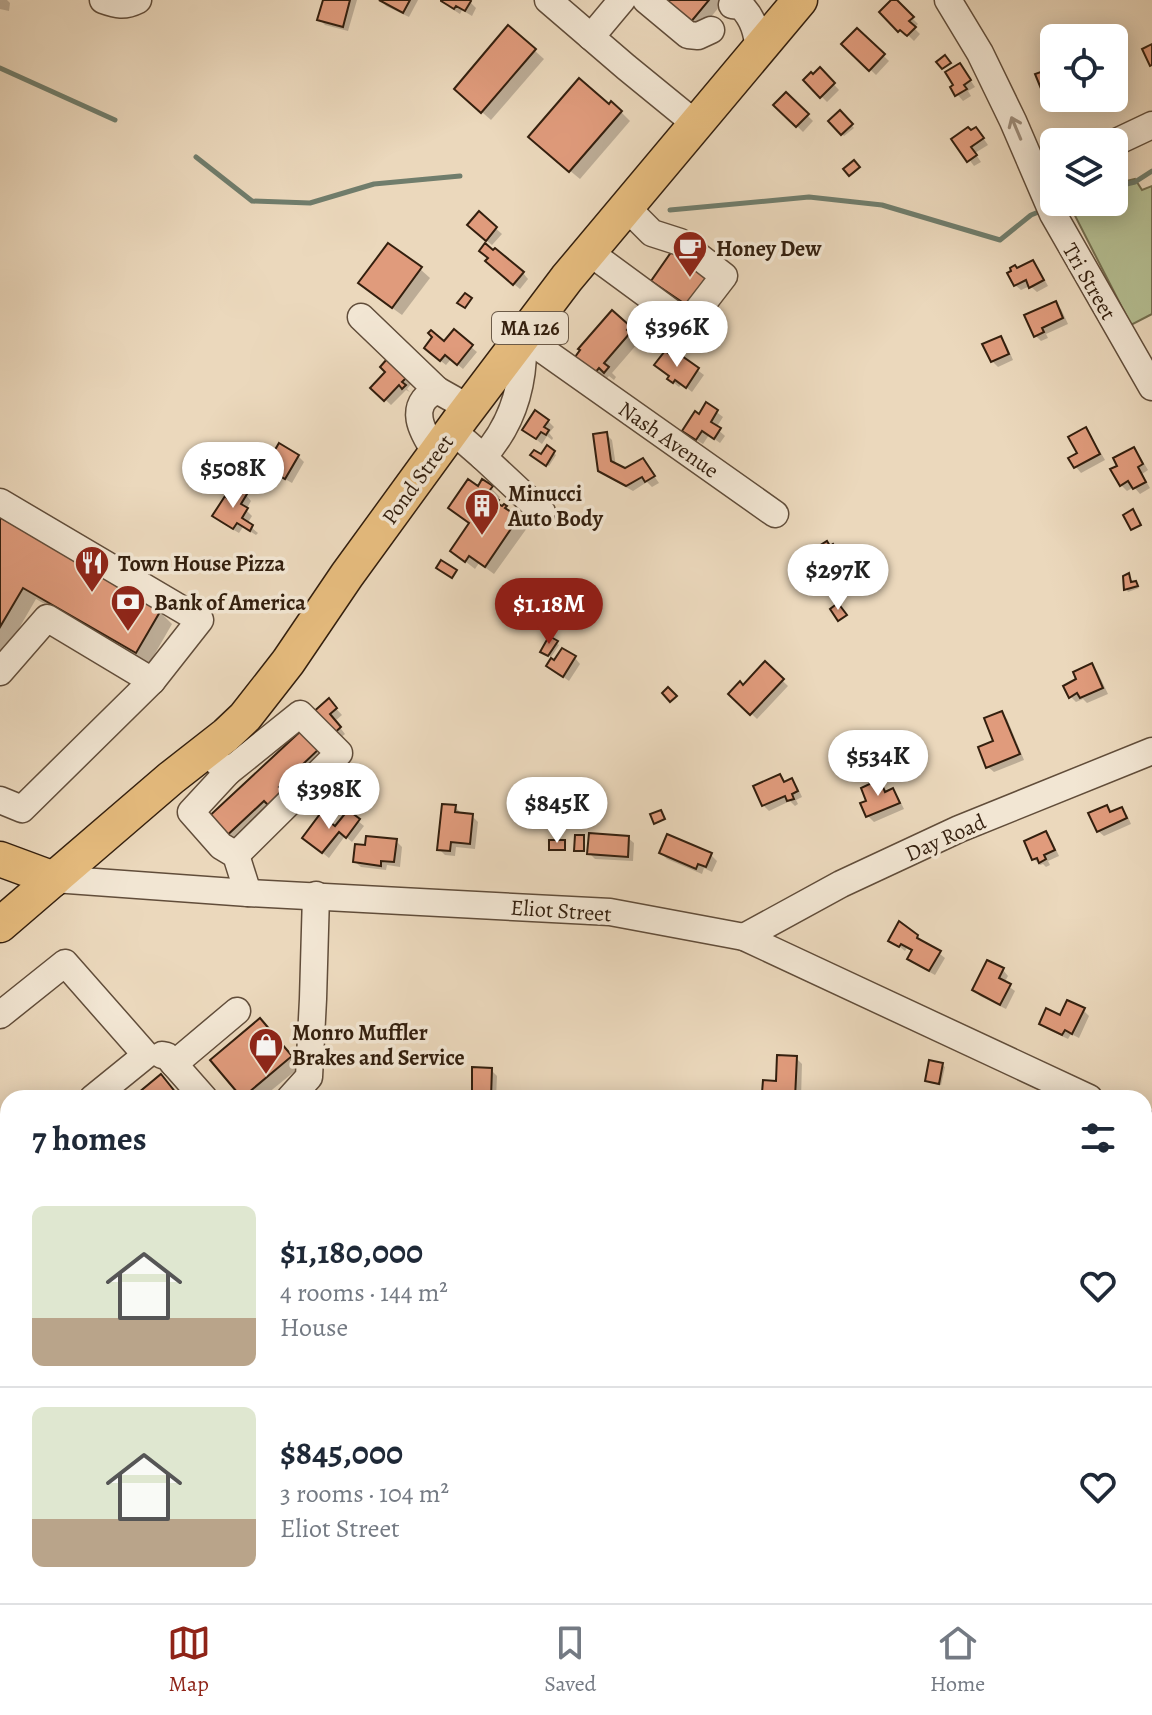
<!DOCTYPE html>
<html lang="en">
<head>
<meta charset="utf-8">
<style>
  body { margin:0; font-family:Alegreya,serif; background:#f6f6f7; color:#1f2937; height:100vh; display:flex; flex-direction:column; font-size:30px; white-space:nowrap }
  * { box-sizing:border-box; margin:0 }
  p { font-size:26px; color:#747a83 }
  .icon { flex:none; width:44px; height:44px; fill:none; stroke:currentColor; stroke-width:2; stroke-linecap:round; stroke-linejoin:round }
  .map { position:relative; flex:1; overflow:hidden }
  .side { position:absolute; left:0px; top:1090px; width:1152px; height:514px; display:flex; flex-direction:column; background:#fff; border-radius:24px 24px 0 0; box-shadow:0 4px 20px #0003 }
  .side>* { flex:none }
  .tools { position:absolute; left:1040px; top:24px; display:grid; gap:16px }
  .tools a { display:grid; place-items:center; width:88px; height:88px; border-radius:12px; background:#fff; box-shadow:0 4px 20px #0003; font-size:40px }
  .price { position:absolute; translate:-50% -68px; padding:0 18px; border-radius:28px; background:#fff; color:#222; font-size:26px; line-height:52px; filter:drop-shadow(0 2px 4px #0008) }
  .price::after { content:''; position:absolute; left:50%; top:48px; width:24px; height:18px; margin-left:-12px; background:inherit; clip-path:polygon(0 0,100% 0,50% 100%) }
  .price.current { background:#8f2418; color:#fff }
  ul { padding:0; list-style:none }
  li { display:flex; align-items:center; gap:24px; height:200px; padding:0 32px }
  li+li { border-top:2px solid #e0e1e3 }
  li span { display:grid; place-items:center; flex:none; width:224px; height:160px; border-radius:12px; color:#555 }
  li>.icon { margin-inline-start:auto }
  span .icon { width:96px; height:96px; fill:#fffc; stroke-width:1 }
  li b { font-size:34px }
  h2 { display:flex; justify-content:space-between; align-items:center; height:96px; padding:0 32px; font-size:34px }
  .menu { display:flex; justify-content:space-around; align-items:center; height:112px; border-top:2px solid #e0e1e3; background:#fff; font-size:22px; color:#747a83 }
  .menu a { display:grid; justify-items:center; gap:4px }
  .menu .current { color:#8f2418 }
  .map>svg:first-child { display:block }
</style>
</head>
<body>
<div class="map">
<svg width="1152" height="1603" viewBox="0 0 1152 1603">
  <rect width="100%" height="100%" fill="#ebd8bc"/>
  <filter id="stains"><feTurbulence type="fractalNoise" baseFrequency=".0025" numOctaves="4"/><feColorMatrix values="0 0 0 0 .2 0 0 0 0 .09 0 0 0 0 .02 0 0 0 .5 -.17"/></filter>
  <radialGradient id="worn" r=".72"><stop offset=".6" stop-color="#630" stop-opacity="0"/><stop offset="1" stop-color="#630" stop-opacity=".3"/></radialGradient>
  <g fill="#b5bf93" stroke="#746f50" stroke-width="2">
    <polygon points="1135,179 1142,190 1152,186 1152,314 1131,325 1068,202 1114,202 1114,184"/>
    <polygon points="708,1596 821,1596 816,1603 704,1603"/>
    <polygon points="1044,1596 1103,1596 1103,1603 1046,1603"/>
  </g>
  <g fill="#0003">
    <polygon points="0,0 7,0 10,3 9,11 0,9"/>
    <polygon points="325,0 357,0 348,31 325,25 319,19"/>
    <polygon points="381,0 418,0 409,17 386,6"/>
    <polygon points="444,0 472,0 471,3 476,8 472,16 462,10 460,14 449,7"/>
    <polygon points="652,0 725,0 700,30"/>
    <polygon points="894,0 918,24 914,28 920,34 914,41 907,34 905,36 881,12"/>
    <polygon points="857,31 889,61 876,75 844,44"/>
    <polygon points="534,50 544,59 491,120 466,98"/>
    <polygon points="960,65 975,87 968,91 971,96 963,101 952,88"/>
    <polygon points="820,70 839,90 827,102 805,80 813,77"/>
    <polygon points="1051,70 1054,73 1054,98 1069,98 1070,99 1057,104 1044,90"/>
    <polygon points="786,94 813,121 803,132 776,105"/>
    <polygon points="621,112 630,121 580,179 540,146"/>
    <polygon points="840,113 854,128 844,136 830,121"/>
    <polygon points="981,135 988,145 975,153 981,162 974,166 954,139"/>
    <polygon points="479,214 502,234 492,245 475,231"/>
    <polygon points="490,258 523,273 528,279 520,289 493,267"/>
    <polygon points="1033,263 1038,268 1048,286 1037,292 1030,286 1021,290 1015,285 1017,270"/>
    <polygon points="420,269 430,278 402,315 370,292 361,283"/>
    <polygon points="1055,303 1061,309 1068,324 1046,334 1048,338 1041,341 1035,335"/>
    <polygon points="612,313 638,336 635,340 638,343 612,373 616,377 614,380 609,376 604,381 587,366"/>
    <polygon points="1000,338 1006,344 1013,360 998,367 992,361"/>
    <polygon points="444,344 471,347 477,352 463,369 451,359 446,365 432,354"/>
    <polygon points="680,357 704,375 692,392 682,384 679,387 669,379"/>
    <polygon points="387,362 411,384 407,389 410,392 406,390 391,405 373,388 387,372"/>
    <polygon points="707,405 723,417 716,428 725,436 720,443 709,435 703,444 690,436"/>
    <polygon points="548,421 554,427 549,433 553,438 552,440 547,436 542,444 524,430"/>
    <polygon points="1085,430 1091,436 1105,460 1081,473 1076,467"/>
    <polygon points="606,434 612,440 616,466 625,471 643,460 659,483 652,487 647,482 633,491 606,476 600,470"/>
    <polygon points="547,448 556,455 549,466 535,457 541,457"/>
    <polygon points="1133,449 1139,455 1148,470 1142,474 1150,488 1140,494 1134,487 1127,491 1121,485"/>
    <polygon points="298,456 304,462 292,483 273,472 267,467"/>
    <polygon points="491,488 500,497 498,501 507,512 518,519 527,528 494,574 479,563 475,569 452,551 470,524 451,508 478,489"/>
    <polygon points="246,495 251,501 246,510 252,516 247,524 258,533 256,535 243,527 239,533 220,522 215,516"/>
    <polygon points="0,519 160,612 172,624 149,664 36,599 0,661"/>
    <polygon points="833,546 850,569 837,578 832,572 831,548"/>
    <polygon points="1128,576 1132,584 1136,583 1139,588 1128,592 1126,589"/>
    <polygon points="556,643 559,645 551,657 544,653"/>
    <polygon points="575,658 580,664 569,681 548,666"/>
    <polygon points="765,664 788,686 757,719 731,694 743,688"/>
    <polygon points="1091,665 1097,671 1108,694 1087,703 1083,699 1076,702 1070,696 1079,680"/>
    <polygon points="329,701 342,715 335,721 345,734 338,740 314,714"/>
    <polygon points="1001,713 1007,719 1024,760 994,772 988,767 996,742"/>
    <polygon points="304,731 329,757 232,847 207,821"/>
    <polygon points="779,776 786,783 791,780 797,786 802,797 796,800 798,804 795,806 790,801 769,811 763,805"/>
    <polygon points="880,782 888,793 893,791 898,797 904,809 874,822 868,816 863,805 869,802"/>
    <polygon points="455,807 461,813 472,816 478,822 475,849 456,847 455,856 445,855 439,849"/>
    <polygon points="1106,807 1112,813 1121,809 1127,815 1131,824 1104,836 1098,831"/>
    <polygon points="358,821 364,826 352,842 345,836 329,858 310,843"/>
    <polygon points="1046,834 1051,839 1059,856 1048,861 1050,865 1046,867 1043,864 1040,865 1034,859"/>
    <polygon points="668,836 711,855 717,861 712,872 704,868 702,874 667,859 661,853"/>
    <polygon points="628,838 634,843 633,861 595,859 589,853"/>
    <polygon points="396,841 402,847 400,867 387,865 386,870 361,867 355,862 367,847"/>
    <polygon points="917,936 945,958 935,975 915,964 910,958 913,952 907,948 905,951 891,940"/>
    <polygon points="1003,970 1008,976 1004,983 1015,991 1006,1009 980,996 974,990"/>
    <polygon points="1083,1010 1089,1016 1079,1038 1071,1034 1068,1039 1047,1029 1041,1024"/>
    <polygon points="269,1030 300,1067 262,1098 245,1098 213,1060"/>
    <polygon points="796,1058 802,1064 801,1098 770,1098 764,1092 777,1083"/>
    <polygon points="942,1065 945,1067 941,1085 930,1083 927,1081"/>
    <polygon points="491,1070 497,1076 496,1098 473,1098"/>
    <polygon points="58,1596 88,1596 87,1603 56,1603"/>
    <polygon points="385,1596 439,1596 434,1603 383,1603"/>
    <polygon points="976,1596 1016,1596 1020,1603 976,1603 973,1597"/>
  </g>
  <g fill="none" stroke-linecap="round" stroke-linejoin="round">
    <g stroke="#707d6c" stroke-width="5">
      <polyline points="0,68 115,120"/>
      <polyline points="196,157 252,201 310,203 374,184 460,176"/>
      <polyline points="1114,187 1135,182 1152,171"/>
      <polyline points="670,210 809,197 882,205 1000,240 1031,215 1041,211"/>
    </g>
  </g>
  <g fill="#e09b7c" stroke="#331f0e" stroke-width="2">
    <polygon points="323,0 350,0 343,27 317,20"/>
    <polygon points="379,0 410,0 403,13"/>
    <polygon points="441,0 470,0 471,1 465,11 456,6 454,9 441,1"/>
    <polygon points="650,0 709,0 690,23"/>
    <polygon points="891,0 897,0 914,17 909,21 916,27 907,36 900,30 898,32 879,12"/>
    <polygon points="508,25 536,49 481,113 454,89"/>
    <polygon points="857,28 885,54 869,71 841,44"/>
    <polygon points="1152,44 1152,65 1150,66 1142,49"/>
    <polygon points="945,55 951,63 942,69 936,62"/>
    <polygon points="960,63 971,80 964,85 967,89 955,96 950,87 953,85 945,72"/>
    <polygon points="820,67 835,83 820,98 803,80 811,72 813,74"/>
    <polygon points="1052,68 1054,73 1054,98 1050,99 1046,90 1042,91 1035,74"/>
    <polygon points="579,78 609,104 611,101 622,111 569,172 528,137"/>
    <polygon points="786,92 809,114 796,127 773,105"/>
    <polygon points="840,110 853,124 841,135 828,121"/>
    <polygon points="968,127 971,130 976,127 984,138 971,147 977,155 967,162 951,139"/>
    <polygon points="854,160 860,167 849,176 843,169"/>
    <polygon points="479,211 497,227 486,241 467,225"/>
    <polygon points="388,243 422,267 392,308 358,283"/>
    <polygon points="485,243 493,250 495,248 524,272 513,285 485,261 488,258 479,251"/>
    <polygon points="674,248 711,279 688,306 651,281"/>
    <polygon points="1033,260 1044,280 1029,288 1026,280 1014,286 1007,273 1011,271 1010,268 1015,265 1017,268"/>
    <polygon points="465,293 472,298 465,308 457,303"/>
    <polygon points="1056,301 1063,318 1042,328 1044,332 1034,337 1024,315"/>
    <polygon points="612,310 630,326 627,330 630,333 604,363 609,367 604,373 599,368 594,374 575,357 580,350 578,349"/>
    <polygon points="454,329 473,345 457,365 445,355 440,361 424,348 432,337 428,333 431,330 444,341"/>
    <polygon points="1001,336 1009,354 991,362 982,344"/>
    <polygon points="665,351 676,359 679,354 699,368 686,388 675,380 673,383 667,379 669,376 654,365"/>
    <polygon points="387,359 407,377 402,382 406,385 402,389 399,385 384,401 370,388 385,372 380,367"/>
    <polygon points="706,402 718,410 711,422 721,428 714,439 702,431 696,440 682,431 695,411 699,414"/>
    <polygon points="535,410 549,420 544,427 549,430 546,435 541,432 536,439 522,430"/>
    <polygon points="1086,427 1100,454 1074,468 1068,458 1077,453 1068,437"/>
    <polygon points="607,432 611,461 625,468 643,458 655,476 645,482 642,477 626,486 598,471 593,434"/>
    <polygon points="279,443 299,455 285,479 265,467"/>
    <polygon points="547,445 555,451 546,466 530,455 534,450 541,454"/>
    <polygon points="1134,447 1143,464 1138,467 1146,482 1133,489 1128,481 1120,486 1110,469 1117,466 1113,458"/>
    <polygon points="468,479 478,486 482,479 493,486 486,495 494,500 496,498 499,500 497,503 502,506 504,504 507,506 505,508 519,517 485,567 469,556 465,562 450,551 469,523 448,508"/>
    <polygon points="234,486 247,494 241,504 248,508 242,518 253,525 250,531 237,523 233,529 212,516 225,496 227,498"/>
    <polygon points="1133,509 1141,525 1131,530 1123,515"/>
    <polygon points="0,517 161,610 136,653 23,588 0,627"/>
    <polygon points="827,541 830,546 833,544 846,563 830,573 814,549"/>
    <polygon points="441,560 457,570 452,578 436,568"/>
    <polygon points="1129,573 1131,582 1136,581 1138,586 1124,590 1123,576"/>
    <polygon points="838,603 847,615 838,621 830,609"/>
    <polygon points="549,636 558,641 548,656 540,652"/>
    <polygon points="562,648 576,656 563,677 546,666 551,658 554,660"/>
    <polygon points="765,661 784,679 750,715 728,694 740,681 743,685"/>
    <polygon points="1092,663 1103,688 1080,698 1077,693 1069,698 1063,686 1076,679 1073,672"/>
    <polygon points="668,687 677,696 670,702 662,693"/>
    <polygon points="329,698 337,708 330,714 341,727 331,736 311,714"/>
    <polygon points="1002,711 1020,754 986,768 978,747 993,741 984,718"/>
    <polygon points="304,728 321,747 279,787 290,798 275,812 264,801 222,840 204,821"/>
    <polygon points="780,774 784,782 792,778 798,791 792,794 794,799 787,801 785,796 762,806 753,786"/>
    <polygon points="880,779 885,792 893,788 900,803 866,817 860,803 866,801 861,788"/>
    <polygon points="442,804 456,805 455,812 473,814 470,844 451,842 450,851 437,850"/>
    <polygon points="1107,805 1110,812 1122,807 1127,818 1097,832 1088,813"/>
    <polygon points="348,810 360,819 346,838 339,832 322,853 302,838 320,814 335,826"/>
    <polygon points="661,810 665,819 654,824 650,814"/>
    <polygon points="1046,831 1055,850 1044,855 1046,859 1039,863 1037,858 1032,860 1024,841"/>
    <polygon points="589,833 629,836 628,857 587,854"/>
    <polygon points="667,834 712,853 706,867 698,864 696,869 659,853"/>
    <polygon points="575,835 584,835 584,851 574,851"/>
    <polygon points="366,836 397,839 394,862 381,861 381,866 353,862 355,844 365,845"/>
    <rect x="549" y="840" width="16" height="10"/>
    <polygon points="899,921 918,935 917,938 941,951 929,971 907,959 912,950 901,944 899,947 888,941"/>
    <polygon points="987,960 1004,968 999,978 1011,984 1000,1005 972,990"/>
    <polygon points="1067,1000 1085,1008 1072,1034 1065,1030 1062,1035 1039,1024 1046,1008 1060,1015"/>
    <polygon points="260,1018 292,1056 242,1098 210,1060"/>
    <polygon points="777,1055 797,1056 795,1098 776,1098 776,1094 762,1093 763,1080 776,1081"/>
    <polygon points="929,1060 943,1063 939,1084 925,1081"/>
    <polygon points="472,1067 492,1068 491,1098 472,1098"/>
    <polygon points="161,1074 180,1098 132,1098"/>
    <polygon points="8,1200 8,1227 0,1217 0,1206"/>
    <polygon points="383,1596 390,1596 400,1603 381,1603 379,1602"/>
    <polygon points="390,1596 413,1596 408,1603 400,1603"/>
    <polygon points="413,1596 429,1596 424,1603 408,1603"/>
    <polygon points="1015,1596 1016,1598 1010,1601 1011,1603 973,1603 970,1597"/>
  </g>
  <g fill="none" stroke-linecap="round" stroke-linejoin="round">
    <defs>
      <g id="minor">
        <path d="M103,0C117,5 124,7 138,0"/>
        <polyline points="548,0 626,67 697,125"/>
        <polyline points="646,0 688,35 698,36 711,30"/>
        <polyline points="948,0 980,53 1013,121 1053,214 1152,387"/>
        <path d="M732,5L741,6C754,19 757,33 759,50"/>
        <polyline points="591,37 622,0"/>
        <polyline points="1114,143 1152,125"/>
        <polyline points="589,252 687,324 724,276 680,242 652,233 637,218 629,203"/>
        <polyline points="361,317 437,390"/>
        <polyline points="523,336 775,514"/>
        <path d="M452,430L483,457C514,423 525,381 523,336"/>
        <path d="M436,453C422,432 406,405 437,390L469,408"/>
        <polyline points="483,457 542,512"/>
        <polyline points="0,502 200,620 152,681 47,618 0,672"/>
        <polyline points="216,761 228,772 191,812 221,846 236,855 248,893"/>
        <polyline points="228,772 300,714 339,753 236,855"/>
        <polyline points="0,800 22,809 152,681"/>
        <polyline points="54,879 248,893 610,912 744,937 1089,1098"/>
        <polyline points="744,937 841,884 959,829 1152,751"/>
        <polyline points="0,1015 65,963 146,1055 93,1098"/>
        <polyline points="162,1055 167,1056 204,1098"/>
        <polyline points="174,1064 237,1011"/>
        <polyline points="290,1098 309,1077 313,999 316,895"/>
        <polyline points="1144,1123 1152,1127"/>
        <polyline points="0,1138 8,1148"/>
        <polyline points="0,1174 8,1167"/>
        <polyline points="0,1254 8,1264"/>
        <polyline points="0,1331 8,1324"/>
        <polyline points="883,1596 888,1603"/>
        <polyline points="288,1603 294,1596"/>
        <polyline points="674,1603 679,1596"/>
      </g>
      <g id="major">
        <polyline points="0,859 54,879"/>
        <polyline points="0,925 171,778 226,735 245,717 288,662 347,575 462,417 567,278 800,0"/>
      </g>
    </defs>
    <use href="#minor" stroke="#614d3a" stroke-width="29"/>
    <use href="#major" stroke="#331f0e" stroke-width="37"/>
    <use href="#minor" stroke="#f2e6d3" stroke-width="26"/>
    <use href="#major" stroke="#e6bc7e" stroke-width="34"/>
  </g>
  <defs><path id="oneway-shaft" d="M-6 0H5M1.5-3L5.5 0L1.5 3" fill="none" stroke-width="1.6" stroke-linecap="round" stroke-linejoin="round" transform="scale(2)"/></defs>
  <use stroke="#9c8c7a" href="#oneway-shaft" transform="translate(1016 128) rotate(-113)"/>
  <defs>
    <symbol id="cafe-pin" viewBox="-11 -11 22 30"><path d="M0 17L-7.5 6A9.5 9.5 0 1 1 7.5 6Z" fill="#8f2418" stroke="#f2e6d3"/><path d="M-5.5-4.5H6V0H3Q3 3.5 0 3.5H-2.5Q-5.5 3.5-5.5 0ZM3-3.2v2h1.7v-2ZM-6 4.5H4V6H-6Z" fill="#fff"/></symbol>
    <symbol id="building-pin" viewBox="-11 -11 22 30"><path d="M0 17L-7.5 6A9.5 9.5 0 1 1 7.5 6Z" fill="#8f2418" stroke="#f2e6d3"/><path d="M-4-6H4V6H1V3H-1V6H-4ZM-2.5-4.3h1.7v1.8h-1.7ZM.8-4.3h1.7v1.8H.8ZM-2.5-1h1.7V.8h-1.7ZM.8-1h1.7V.8H.8Z" fill="#fff"/></symbol>
    <symbol id="restaurant-pin" viewBox="-11 -11 22 30"><path d="M0 17L-7.5 6A9.5 9.5 0 1 1 7.5 6Z" fill="#8f2418" stroke="#f2e6d3"/><path d="M-5-6h1v4h1v-4h1v4h1v-4h1v5L-1.5 .5V6h-2V.5L-5-1ZM5-6V6H3V1.5H1.5Q1.5-4 5-6Z" fill="#fff"/></symbol>
    <symbol id="bank-pin" viewBox="-11 -11 22 30"><path d="M0 17L-7.5 6A9.5 9.5 0 1 1 7.5 6Z" fill="#8f2418" stroke="#f2e6d3"/><path d="M-6-4H6V4H-6ZM0-2.3a2.3 2.3 0 1 0 0 4.6a2.3 2.3 0 1 0 0-4.6Z" fill="#fff"/></symbol>
    <symbol id="shop-pin" viewBox="-11 -11 22 30"><path d="M0 17L-7.5 6A9.5 9.5 0 1 1 7.5 6Z" fill="#8f2418" stroke="#f2e6d3"/><path d="M-5-2.5h2.3a2.7 3.5 0 0 1 5.4 0H5L5.5 6h-11ZM-1.5-2.5h3a1.5 2.3 0 0 0-3 0Z" fill="#fff"/></symbol>
  </defs>
  <g fill-rule="evenodd">
    <use href="#cafe-pin" x="670" y="228" width="40" height="54"/>
    <use href="#building-pin" x="462" y="486" width="40" height="54"/>
    <use href="#restaurant-pin" x="72" y="543" width="40" height="54"/>
    <use href="#bank-pin" x="108" y="582" width="40" height="54"/>
    <use href="#shop-pin" x="246" y="1025" width="40" height="54"/>
  </g>
  <g text-anchor="middle" stroke-width="7" stroke-linejoin="round" paint-order="stroke">
    <rect fill="#f2e6d3" stroke="#6c5b49" stroke-width="2" x="492" y="312" width="76" height="32" rx="6"/>
    <g font-size="20" font-weight="bold" fill="#331f0e">
      <text x="530" y="335">MA 126</text>
    </g>
    <g font-size="22" font-weight="bold" fill="#331f0e" stroke="#f2e6d3" text-anchor="start">
      <text x="716" y="256">Honey Dew</text>
      <text x="508" y="501">Minucci<tspan x="508" dy="25">Auto Body</tspan></text>
      <text x="118" y="571">Town House Pizza</text>
      <text x="154" y="610">Bank of America</text>
      <text x="292" y="1040">Monro Muffler<tspan x="292" dy="25">Brakes and Service</tspan></text>
    </g>
    <g font-size="22" fill="#331f0e" stroke="#f2e6d3">
      <text transform="translate(1090 281) rotate(60)" y="8">Tri Street</text>
      <text transform="translate(669 439) rotate(35)" y="8">Nash Avenue</text>
      <text transform="translate(417 479) rotate(-54)" y="8">Pond Street</text>
      <text transform="translate(945 837) rotate(-24)" y="8">Day Road</text>
      <text transform="translate(561 910) rotate(4)" y="8">Eliot Street</text>
    </g>
  </g>
  <rect width="100%" height="100%" filter="url(#stains)"/>
  <rect width="100%" height="100%" fill="url(#worn)"/>
</svg>
<div class="tools">
<a><svg class="icon" aria-label="locate" viewBox="0 0 24 24"><circle cx="12" cy="12" r="6"/><path d="M12 2v4M12 18v4M2 12h4M18 12h4"/></svg></a>
<a><svg class="icon" aria-label="layers" viewBox="0 0 24 24"><path d="M12 4l9 5-9 5-9-5zM3 14l9 5 9-5"/></svg></a>
</div>
<b class="price" style="left:677px;top:369px">$396K</b>
<b class="price" style="left:233px;top:510px">$508K</b>
<b class="price" style="left:838px;top:612px">$297K</b>
<b class="price current" style="left:549px;top:646px">$1.18M</b>
<b class="price" style="left:878px;top:798px">$534K</b>
<b class="price" style="left:329px;top:831px">$398K</b>
<b class="price" style="left:557px;top:845px">$845K</b>
<section class="side">
<h2>7 homes<svg class="icon" aria-label="filters" viewBox="0 0 24 24"><path d="M4 7h16M4 17h16"/><circle cx="9" cy="7" r="2"/><circle cx="15" cy="17" r="2"/></svg></h2>
<ul>
<li><span style="background:linear-gradient(#dfe7d0 70%,#b9a48a 0)"><svg class="icon" aria-label="home" viewBox="0 0 24 24"><path d="M3 11l9-7 9 7M6 9v11h12V9"/></svg></span><div><b>$1,180,000</b><p>4 rooms · 144 m²</p><p>House</p></div><svg class="icon" aria-label="heart" viewBox="0 0 24 24"><path d="M12 20l-8-8c-3-5 5-10 8-4 3-6 11-1 8 4z"/></svg></li>
<li><span style="background:linear-gradient(#dfe7d0 70%,#b9a48a 0)"><svg class="icon" aria-label="home" viewBox="0 0 24 24"><path d="M3 11l9-7 9 7M6 9v11h12V9"/></svg></span><div><b>$845,000</b><p>3 rooms · 104 m²</p><p>Eliot Street</p></div><svg class="icon" aria-label="heart" viewBox="0 0 24 24"><path d="M12 20l-8-8c-3-5 5-10 8-4 3-6 11-1 8 4z"/></svg></li>
</ul>
</section>
</div>
<nav class="menu">
<a class="current"><svg class="icon" aria-label="map" viewBox="0 0 24 24"><path d="M3 6l6-2 6 2 6-2v14l-6 2-6-2-6 2zM9 4v14M15 6v14"/></svg>Map</a>
<a><svg class="icon" aria-label="saved" viewBox="0 0 24 24"><path d="M7 4h10v16l-5-4-5 4z"/></svg>Saved</a>
<a><svg class="icon" aria-label="home" viewBox="0 0 24 24"><path d="M3 11l9-7 9 7M6 9v11h12V9"/></svg>Home</a>
</nav>
</body>
</html>
